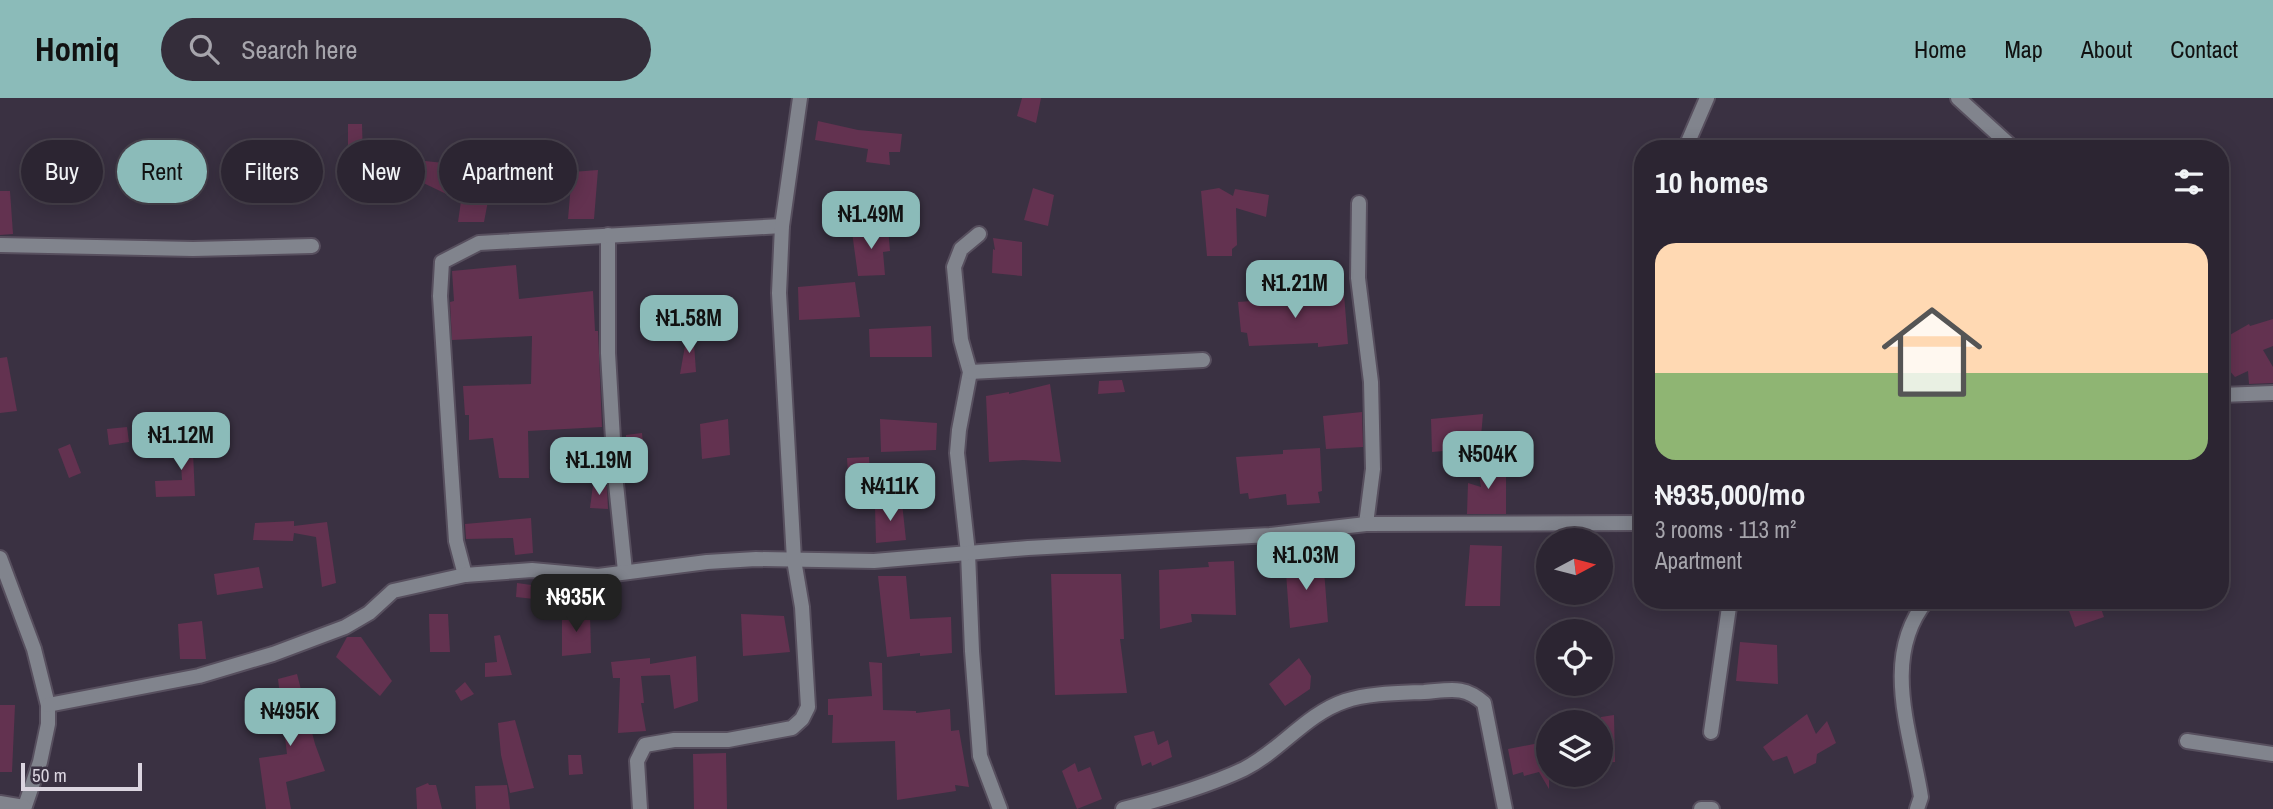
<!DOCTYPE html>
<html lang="en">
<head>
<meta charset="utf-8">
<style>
  body { margin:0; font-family:"Archivo Narrow",sans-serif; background:#342d3a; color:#f1f3f6; height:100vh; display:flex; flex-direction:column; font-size:26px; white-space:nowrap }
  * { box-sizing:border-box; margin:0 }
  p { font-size:23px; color:#a6a5ac }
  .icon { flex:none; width:38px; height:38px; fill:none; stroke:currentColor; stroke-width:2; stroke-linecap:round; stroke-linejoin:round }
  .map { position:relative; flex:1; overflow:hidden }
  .details { position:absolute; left:1634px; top:42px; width:595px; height:469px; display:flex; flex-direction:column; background:#2c2532; border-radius:28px; box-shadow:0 4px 18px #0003,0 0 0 2px #48424d }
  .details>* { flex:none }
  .top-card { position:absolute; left:21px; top:42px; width:665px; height:63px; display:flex; gap:14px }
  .needle { width:46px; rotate:83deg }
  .fabs { position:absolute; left:1536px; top:430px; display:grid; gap:14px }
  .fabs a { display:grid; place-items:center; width:77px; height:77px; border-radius:50%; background:#2c2532; box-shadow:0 4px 18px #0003,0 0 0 2px #48424d; font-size:35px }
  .scale { position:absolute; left:21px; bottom:18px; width:121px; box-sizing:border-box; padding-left:7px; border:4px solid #dbd5e0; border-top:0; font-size:19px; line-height:24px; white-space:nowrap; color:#dbd5e0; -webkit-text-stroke:5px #3a3142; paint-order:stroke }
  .price { position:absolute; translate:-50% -60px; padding:0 16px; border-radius:14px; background:#8bbbb9; color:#111; font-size:23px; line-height:46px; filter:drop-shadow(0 2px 4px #0008) }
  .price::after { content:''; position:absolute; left:50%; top:42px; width:21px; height:16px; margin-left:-10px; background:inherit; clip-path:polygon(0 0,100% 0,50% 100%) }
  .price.active { background:#222; color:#fff }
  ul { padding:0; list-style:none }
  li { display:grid; align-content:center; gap:14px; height:371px; padding:0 21px }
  li span { display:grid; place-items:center; height:217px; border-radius:21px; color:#555 }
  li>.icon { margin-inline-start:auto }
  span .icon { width:126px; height:126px; fill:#fffc; stroke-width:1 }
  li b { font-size:30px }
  h2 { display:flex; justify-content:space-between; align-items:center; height:84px; padding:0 21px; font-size:30px }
  .pill { padding:0 24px; border-radius:32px; background:#2c2532; box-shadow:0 4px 18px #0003,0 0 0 2px #48424d; font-size:24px; line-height:63px }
  .pill.active { background:#8bbbb9; color:#111 }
  header { display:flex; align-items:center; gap:42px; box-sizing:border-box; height:98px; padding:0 35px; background:#8bbbb9; color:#111 }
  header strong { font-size:33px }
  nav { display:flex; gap:38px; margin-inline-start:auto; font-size:24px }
  .search { width:490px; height:63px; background:#342d3a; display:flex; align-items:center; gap:18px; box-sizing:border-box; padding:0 24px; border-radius:38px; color:#a6a5ac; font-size:26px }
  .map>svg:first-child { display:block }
</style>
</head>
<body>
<header>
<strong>Homiq</strong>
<div class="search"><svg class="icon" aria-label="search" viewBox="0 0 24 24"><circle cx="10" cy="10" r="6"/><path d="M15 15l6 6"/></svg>Search here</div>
<nav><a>Home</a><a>Map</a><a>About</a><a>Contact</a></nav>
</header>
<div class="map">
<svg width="2273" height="711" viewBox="0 0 2273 711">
  <rect width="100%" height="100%" fill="#3a3142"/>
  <g fill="#633250">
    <polygon points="1022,0 1041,0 1036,25 1017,18"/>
    <polygon points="818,23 858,32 902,36 900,54 889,54 890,67 866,64 868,51 815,42"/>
    <polygon points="348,26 362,26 363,62 348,61"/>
    <polygon points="39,51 64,52 63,90 39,89"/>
    <polygon points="425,63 453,66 453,69 495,66 484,124 458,124 461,103 415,81"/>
    <polygon points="598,72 594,121 568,121 572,74"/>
    <polygon points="1033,90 1054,97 1048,128 1024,122"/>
    <polygon points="1219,90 1233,98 1235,91 1269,97 1266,119 1236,110 1237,147 1232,151 1232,158 1207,158 1201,93"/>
    <polygon points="0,93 10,93 13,136 0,137"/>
    <polygon points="888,129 890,153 883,154 885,177 858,178 852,134"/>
    <polygon points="993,140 1022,144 1022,178 992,175 993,151 995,152"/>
    <polygon points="516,167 519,201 593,193 595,233 598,233 602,329 528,333 529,380 499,380 493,340 469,342 469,317 465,317 463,288 531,286 532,238 452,242 450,204 454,203 452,173"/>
    <polygon points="855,184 860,219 799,222 798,189"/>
    <polygon points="1277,195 1344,196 1348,246 1318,249 1318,245 1249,248 1247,235 1241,234 1238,204 1277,201"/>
    <polygon points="2273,221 2273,248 2263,252 2273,269 2273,285 2249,286 2248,273 2235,279 2221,263 2221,242 2249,226 2250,228"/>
    <polygon points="931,228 932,259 870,259 869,231"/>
    <polygon points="688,231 693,231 696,274 680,276"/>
    <polygon points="7,259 17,313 0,315 0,260"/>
    <polygon points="1122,282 1125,294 1098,296 1099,283"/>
    <polygon points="1050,286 1061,364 1023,362 989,364 986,298 1009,294 1009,296"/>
    <polygon points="1362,314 1363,349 1326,351 1323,318"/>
    <polygon points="1483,316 1480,350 1432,354 1431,321"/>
    <polygon points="728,321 730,357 702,361 700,326"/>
    <polygon points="880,321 937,325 936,352 881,354"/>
    <polygon points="127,329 129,344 109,347 107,331"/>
    <polygon points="192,333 195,398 156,399 155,383 182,382 179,334"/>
    <polygon points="642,335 645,368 626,368 626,337"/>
    <polygon points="70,346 81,375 69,380 58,351"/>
    <polygon points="1320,350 1322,393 1318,394 1320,405 1287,407 1286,396 1249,401 1248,395 1240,396 1236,359 1283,356 1283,352"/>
    <polygon points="869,359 872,403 850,406 847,360"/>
    <polygon points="1477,365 1506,368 1506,416 1467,416 1468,385 1481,389"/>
    <polygon points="593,387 607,388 608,411 590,410"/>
    <polygon points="902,405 906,442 876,445 875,408"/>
    <polygon points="531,420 533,455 515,457 513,440 466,441 465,426"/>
    <polygon points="294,423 294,428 327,424 336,485 322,489 316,439 294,435 293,443 253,442 255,425"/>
    <polygon points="1470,447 1502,448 1500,508 1465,508"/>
    <polygon points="1323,459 1328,524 1290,530 1285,461"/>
    <polygon points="1234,463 1236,517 1191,516 1192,524 1160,531 1159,472 1209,469 1208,464"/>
    <polygon points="259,469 263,490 217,497 214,476"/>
    <polygon points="1051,476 1121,476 1124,541 1120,541 1127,595 1055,597"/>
    <polygon points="878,478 906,478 910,521 951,519 952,555 920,558 920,555 887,559"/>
    <polygon points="517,485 553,490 552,503 516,499"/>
    <polygon points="2065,502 2098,502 2104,519 2075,529"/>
    <polygon points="562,515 590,516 591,555 562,558"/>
    <polygon points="429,516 448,516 450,554 430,554"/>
    <polygon points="741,516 784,518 790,554 743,558"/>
    <polygon points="202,523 206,561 180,561 178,526"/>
    <polygon points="500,537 512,577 485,579 485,565 497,564 494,538"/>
    <polygon points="347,539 361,539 392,583 380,598 336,559"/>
    <polygon points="1740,544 1777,547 1778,586 1736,583"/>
    <polygon points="696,558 698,603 674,611 670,577 641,578 644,605 641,605 646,633 618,635 620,580 613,580 611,564 650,560 650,566"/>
    <polygon points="1299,560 1311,578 1310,591 1285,608 1269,586"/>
    <polygon points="869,564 882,565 883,612 916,613 916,615 950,611 951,633 959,632 969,689 955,687 956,693 897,702 895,643 832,645 833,617 828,617 828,601 872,598"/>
    <polygon points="297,576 315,646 325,673 286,684 291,711 266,711 259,660 287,656 278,581"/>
    <polygon points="465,584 474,596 461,603 455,593"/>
    <polygon points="0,607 15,607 12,674 0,674"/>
    <polygon points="1807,616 1816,636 1827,623 1836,645 1817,656 1816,665 1794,676 1787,658 1773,663 1763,649"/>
    <polygon points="1614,617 1615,664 1601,665 1601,619"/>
    <polygon points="515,622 534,690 510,695 501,657 498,625"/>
    <polygon points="1154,633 1158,647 1168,642 1172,659 1152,668 1151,664 1142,668 1134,638"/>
    <polygon points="1549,643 1549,691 1539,674 1524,678 1523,674 1513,677 1508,651"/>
    <polygon points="726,655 727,711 694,711 693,656"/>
    <polygon points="568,657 581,657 583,676 569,677"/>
    <polygon points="1075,665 1078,674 1090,669 1102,701 1077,711 1062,673"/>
    <polygon points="428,685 429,687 436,687 442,711 417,711 416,690"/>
    <polygon points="507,687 510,711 476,711 475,688"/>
  </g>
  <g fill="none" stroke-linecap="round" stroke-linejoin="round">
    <defs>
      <g id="street">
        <polyline points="1958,0 2014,51"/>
        <polyline points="1685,51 1707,0"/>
        <polyline points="1359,105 1358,180 1371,284 1373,371 1366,426"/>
        <polyline points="979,136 961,151 954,169 961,242 970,274 959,332 957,355 968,455 972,553 980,658 1000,711"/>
        <polyline points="608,137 608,255 615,376 625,473"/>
        <polyline points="0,147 193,151 312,148"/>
        <polyline points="970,274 1203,262"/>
        <polyline points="2221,297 2273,295"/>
        <polyline points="0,460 34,551 48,607 48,626 40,664 24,711"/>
        <polyline points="465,477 456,443 451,369 440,198 442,164 479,145 782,128"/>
        <polyline points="48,607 199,578 273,556 345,529 369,515 393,493 465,477 532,472 598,478 707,464 756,461 874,463 1028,450 1270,437 1366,426 1643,425"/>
        <polyline points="1711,634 1730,502"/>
        <polyline points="2187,643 2273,656"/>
        <polyline points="0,705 24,709"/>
        <polyline points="640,711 637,663 645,647 674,642 728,642 792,630 802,621 808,609 802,509 794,462 779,195 782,128 800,0"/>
        <path d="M1123,711C1163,701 1206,689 1244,671C1280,653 1306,616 1345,603C1368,595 1400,595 1424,594C1450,592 1464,587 1484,605L1505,711"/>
        <polyline points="1701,711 1712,711"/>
        <path d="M1917,711L1921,699C1911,635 1880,559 1927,502"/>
      </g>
    </defs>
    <use href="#street" stroke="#574f5e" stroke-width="18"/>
    <use href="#street" stroke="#81848d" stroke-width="14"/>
  </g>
</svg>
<div class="fabs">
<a><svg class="needle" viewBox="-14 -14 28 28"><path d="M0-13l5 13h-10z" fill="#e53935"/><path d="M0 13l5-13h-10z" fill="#a6a5ac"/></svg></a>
<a><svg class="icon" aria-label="locate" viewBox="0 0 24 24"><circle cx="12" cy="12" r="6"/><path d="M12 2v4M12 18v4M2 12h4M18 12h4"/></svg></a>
<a><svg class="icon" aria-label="layers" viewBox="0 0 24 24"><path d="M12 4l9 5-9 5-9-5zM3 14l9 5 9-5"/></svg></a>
</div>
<div class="scale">50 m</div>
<b class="price" style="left:871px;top:153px">₦1.49M</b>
<b class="price" style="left:1295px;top:222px">₦1.21M</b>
<b class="price" style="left:689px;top:257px">₦1.58M</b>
<b class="price" style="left:181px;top:374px">₦1.12M</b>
<b class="price" style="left:1488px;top:393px">₦504K</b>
<b class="price" style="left:599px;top:399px">₦1.19M</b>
<b class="price" style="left:890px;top:425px">₦411K</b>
<b class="price" style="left:1306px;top:494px">₦1.03M</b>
<b class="price active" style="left:576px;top:536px">₦935K</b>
<b class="price" style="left:290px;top:650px">₦495K</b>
<div class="top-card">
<a class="pill">Buy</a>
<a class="pill active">Rent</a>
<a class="pill">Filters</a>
<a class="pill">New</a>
<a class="pill">Apartment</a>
</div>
<section class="details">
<h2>10 homes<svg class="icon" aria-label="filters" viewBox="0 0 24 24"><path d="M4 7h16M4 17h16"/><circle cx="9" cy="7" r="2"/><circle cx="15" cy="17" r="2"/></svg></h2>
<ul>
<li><span style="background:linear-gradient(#ffd9b3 60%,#8fb573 0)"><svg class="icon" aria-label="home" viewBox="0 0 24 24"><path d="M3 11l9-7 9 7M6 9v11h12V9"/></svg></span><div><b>₦935,000/mo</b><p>3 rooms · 113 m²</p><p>Apartment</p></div></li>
</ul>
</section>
</div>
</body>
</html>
